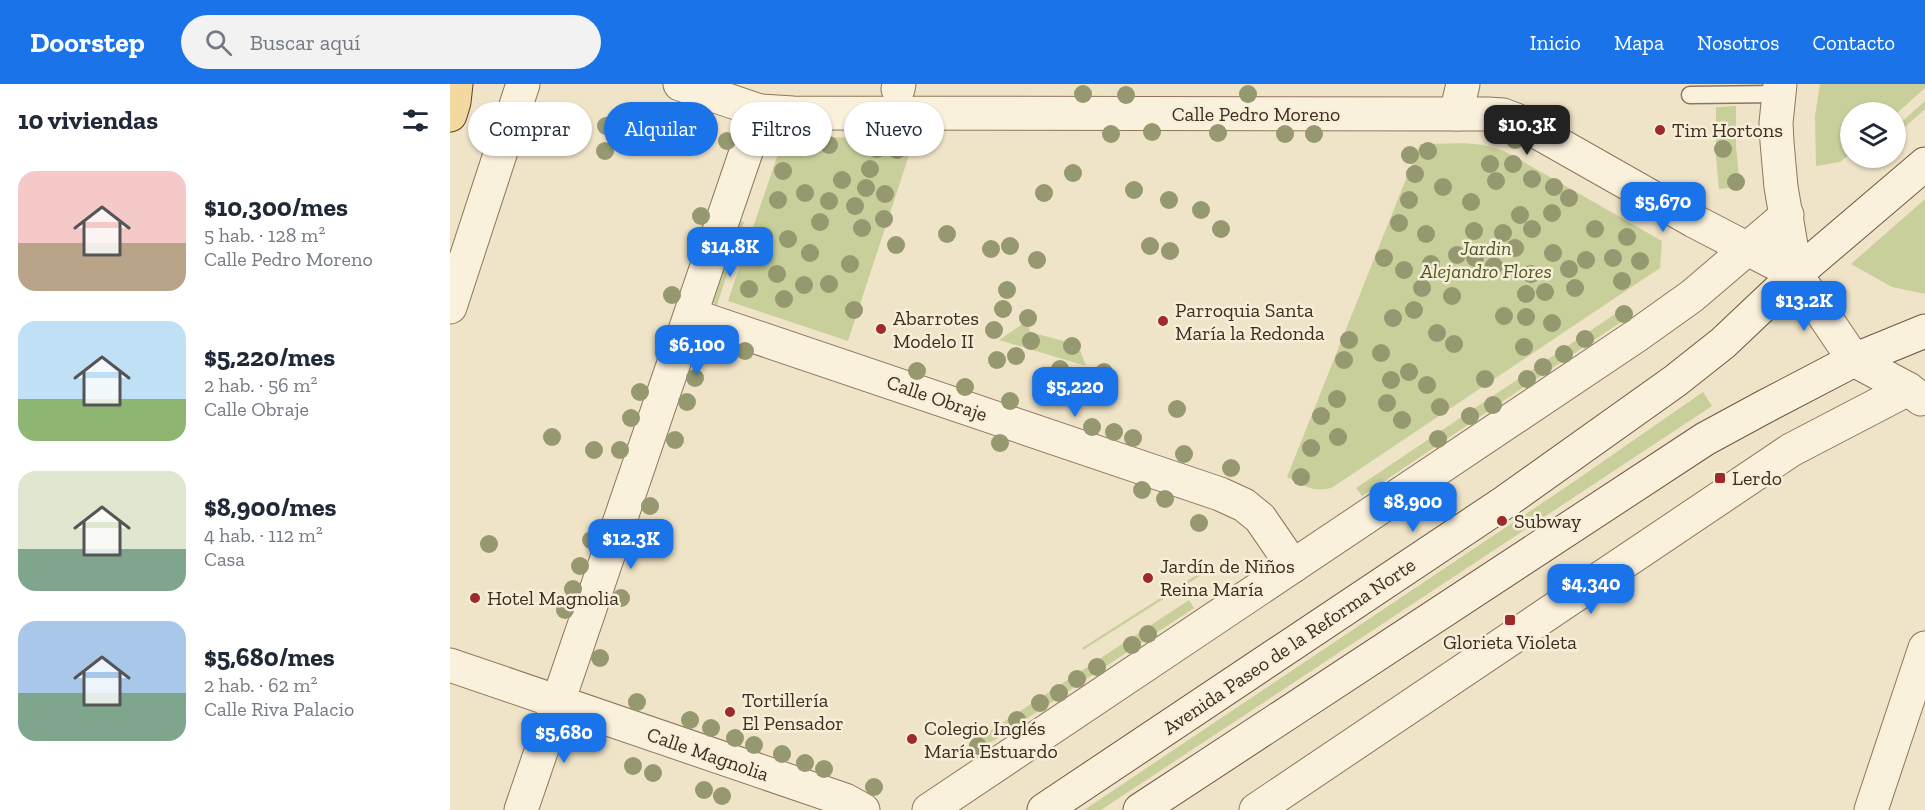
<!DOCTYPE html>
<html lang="es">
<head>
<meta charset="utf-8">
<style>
  body { margin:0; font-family:"Zilla Slab",serif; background:#f2f2f3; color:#1f2937; height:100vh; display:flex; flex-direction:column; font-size:22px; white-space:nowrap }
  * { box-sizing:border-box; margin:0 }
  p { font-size:20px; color:#747a83 }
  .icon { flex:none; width:33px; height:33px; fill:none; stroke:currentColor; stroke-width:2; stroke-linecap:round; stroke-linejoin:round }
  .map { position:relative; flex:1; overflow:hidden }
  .side { display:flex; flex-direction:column; background:#fff; width:450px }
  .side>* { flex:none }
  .banner { position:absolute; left:18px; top:18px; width:570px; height:54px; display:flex; gap:12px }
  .tools { position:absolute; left:1390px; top:18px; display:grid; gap:12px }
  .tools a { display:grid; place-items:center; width:66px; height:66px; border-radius:50%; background:#fff; box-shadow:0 2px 4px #0004; font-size:30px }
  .price { position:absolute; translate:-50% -51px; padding:0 14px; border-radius:12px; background:#1a73e8; color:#fff; font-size:20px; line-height:39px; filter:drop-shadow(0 2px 3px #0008) }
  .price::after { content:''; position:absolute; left:50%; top:36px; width:18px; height:14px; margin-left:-9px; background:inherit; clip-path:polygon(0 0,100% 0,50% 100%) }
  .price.on { background:#222; color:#fff }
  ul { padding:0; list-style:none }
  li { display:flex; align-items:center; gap:18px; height:150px; padding:0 18px }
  li span { display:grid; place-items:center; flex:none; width:168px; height:120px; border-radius:18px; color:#555 }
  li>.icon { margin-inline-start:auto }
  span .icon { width:72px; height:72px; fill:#fffc; stroke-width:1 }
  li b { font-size:26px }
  h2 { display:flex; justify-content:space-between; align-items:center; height:72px; padding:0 18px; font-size:26px }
  .chip { padding:0 21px; border-radius:27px; background:#fff; box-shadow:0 2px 4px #0004; font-size:21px; line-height:54px }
  .chip.on { background:#1a73e8; color:#fff }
  header { display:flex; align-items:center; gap:36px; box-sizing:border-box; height:84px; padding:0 30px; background:#1a73e8; color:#fff }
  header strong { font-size:28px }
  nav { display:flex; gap:33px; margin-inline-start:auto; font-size:21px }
  .search { width:420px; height:54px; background:#f2f2f3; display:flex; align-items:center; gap:15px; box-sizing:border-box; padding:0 21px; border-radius:33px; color:#747a83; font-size:22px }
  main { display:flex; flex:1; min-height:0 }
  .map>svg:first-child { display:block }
</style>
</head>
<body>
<header>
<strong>Doorstep</strong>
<div class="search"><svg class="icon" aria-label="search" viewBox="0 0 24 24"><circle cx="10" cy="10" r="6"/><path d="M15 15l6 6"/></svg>Buscar aquí</div>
<nav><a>Inicio</a><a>Mapa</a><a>Nosotros</a><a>Contacto</a></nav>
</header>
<main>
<section class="side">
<h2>10 viviendas<svg class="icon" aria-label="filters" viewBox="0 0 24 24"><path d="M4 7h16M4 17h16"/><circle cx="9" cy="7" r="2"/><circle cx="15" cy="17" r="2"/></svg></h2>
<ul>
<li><span style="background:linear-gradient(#f6c9c9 60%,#b9a48a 0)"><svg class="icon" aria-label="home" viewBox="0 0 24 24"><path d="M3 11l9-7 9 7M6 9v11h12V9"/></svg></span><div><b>$10,300/mes</b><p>5 hab. · 128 m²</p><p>Calle Pedro Moreno</p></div></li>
<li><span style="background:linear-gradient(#bfe0f5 65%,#8fb573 0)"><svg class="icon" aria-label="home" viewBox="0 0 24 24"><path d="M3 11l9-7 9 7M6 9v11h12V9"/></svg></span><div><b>$5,220/mes</b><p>2 hab. · 56 m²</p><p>Calle Obraje</p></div></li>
<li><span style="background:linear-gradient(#dfe7d0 65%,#7fa58c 0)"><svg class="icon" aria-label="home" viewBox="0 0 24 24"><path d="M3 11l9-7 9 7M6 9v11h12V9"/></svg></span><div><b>$8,900/mes</b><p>4 hab. · 112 m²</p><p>Casa</p></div></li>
<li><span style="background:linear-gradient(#a9c7e8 60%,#7fa58c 0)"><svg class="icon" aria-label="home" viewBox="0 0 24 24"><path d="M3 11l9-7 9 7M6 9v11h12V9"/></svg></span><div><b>$5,680/mes</b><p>2 hab. · 62 m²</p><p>Calle Riva Palacio</p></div></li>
</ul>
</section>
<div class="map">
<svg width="1475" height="726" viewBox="0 0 1475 726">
  <rect width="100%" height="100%" fill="#f0e4c8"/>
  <g fill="#c9cf9b">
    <polygon points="1370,0 1475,0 1475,4 1446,30 1401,28 1401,69 1390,78 1366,82 1365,32"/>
    <polygon points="1475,17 1475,25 1446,51 1446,43"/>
    <polygon points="1286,22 1286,62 1290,103 1269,105 1266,73 1266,23"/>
    <polygon points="344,53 461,54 463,59 398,257 278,217 330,64"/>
    <path d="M970,60C1000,60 1030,55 1058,69L1212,157L1210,184L883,403C865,410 853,401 837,393Z"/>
    <polygon points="1475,115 1475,210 1442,203 1401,180"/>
    <polygon points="287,135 294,138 266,224 262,216"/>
    <polygon points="1177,222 1183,230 912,412 906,404"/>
    <polygon points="577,237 580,248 628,261 636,282 549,256"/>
    <polygon points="1253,308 1262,322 651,726 634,726 1122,399"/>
    <polygon points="751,488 753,490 633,566 632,564"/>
    <polygon points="739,516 744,524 525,669 520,660"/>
  </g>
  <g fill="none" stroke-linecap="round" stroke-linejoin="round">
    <defs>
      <polyline id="service" points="1240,11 1329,10"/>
      <g id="minor">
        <polyline points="230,0 310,27 343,29 1038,30 1053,31 1066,36 1244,137 1346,190"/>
        <polyline points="448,5 449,0"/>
        <polyline points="1006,30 1013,0"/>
        <polyline points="0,223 73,0"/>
        <polyline points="241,231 770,410 794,421 810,434 843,482"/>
        <polyline points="0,581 395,716 413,726"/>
        <polyline points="71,726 310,27"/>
      </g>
      <g id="tertiary">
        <polyline points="1330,0 1326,39 1327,58 1331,103 1346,190 1404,276 1458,305 1471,315"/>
        <polyline points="479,726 1186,252 1242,212 1337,131"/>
        <polyline points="806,726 1341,366 1458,305"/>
        <polyline points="1421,726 1475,564"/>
      </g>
      <g id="secondary">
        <polyline points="594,726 1055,418 1225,297 1273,259 1346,190 1475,80"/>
        <polyline points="690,726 1255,355 1314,323 1404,276 1475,247"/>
      </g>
      <polyline id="primary" points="0,31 4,18 6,0"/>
    </defs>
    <use href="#service" stroke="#8d765c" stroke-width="19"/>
    <use href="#minor" stroke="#8d765c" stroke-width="35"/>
    <use href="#tertiary" stroke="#8d765c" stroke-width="35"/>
    <use href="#secondary" stroke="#6f573f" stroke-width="35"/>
    <use href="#primary" stroke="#5b4430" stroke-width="35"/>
    <use href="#service" stroke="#faf1dc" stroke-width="16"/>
    <use href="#minor" stroke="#faf1dc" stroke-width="33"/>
    <use href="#tertiary" stroke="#faf1dc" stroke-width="33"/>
    <use href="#secondary" stroke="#faf1dc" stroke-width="33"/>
    <use href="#primary" stroke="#f3d9a0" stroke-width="33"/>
  </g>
  <g fill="#96986f">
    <circle cx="633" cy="10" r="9"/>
    <circle cx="798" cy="10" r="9"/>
    <circle cx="676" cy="11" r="9"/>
    <circle cx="156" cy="42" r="9"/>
    <circle cx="1273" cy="47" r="9"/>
    <circle cx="702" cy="48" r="9"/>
    <circle cx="768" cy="49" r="9"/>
    <circle cx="661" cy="50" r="9"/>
    <circle cx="835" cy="50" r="9"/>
    <circle cx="864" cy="50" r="9"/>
    <circle cx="1065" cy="56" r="9"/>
    <circle cx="277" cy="57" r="9"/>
    <circle cx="379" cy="61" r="9"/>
    <circle cx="427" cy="65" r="9"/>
    <circle cx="1273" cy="65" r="9"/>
    <circle cx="447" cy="66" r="9"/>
    <circle cx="155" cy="67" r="9"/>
    <circle cx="978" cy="67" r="9"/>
    <circle cx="960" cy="71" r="9"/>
    <circle cx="1040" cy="80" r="9"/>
    <circle cx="1063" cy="80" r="9"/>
    <circle cx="420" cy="85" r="9"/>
    <circle cx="333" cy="87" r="9"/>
    <circle cx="623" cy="89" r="9"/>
    <circle cx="965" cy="90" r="9"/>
    <circle cx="1082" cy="95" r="9"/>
    <circle cx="392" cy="96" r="9"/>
    <circle cx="1046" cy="97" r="9"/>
    <circle cx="1286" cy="98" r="9"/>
    <circle cx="993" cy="103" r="9"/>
    <circle cx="1104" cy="103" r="9"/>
    <circle cx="416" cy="104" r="9"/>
    <circle cx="684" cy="106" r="9"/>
    <circle cx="355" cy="109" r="9"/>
    <circle cx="594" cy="109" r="9"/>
    <circle cx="435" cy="110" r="9"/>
    <circle cx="1119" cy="114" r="9"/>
    <circle cx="328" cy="116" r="9"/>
    <circle cx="719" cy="116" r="9"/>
    <circle cx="959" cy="116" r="9"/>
    <circle cx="379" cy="117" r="9"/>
    <circle cx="1021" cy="118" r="9"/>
    <circle cx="405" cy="122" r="9"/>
    <circle cx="751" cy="126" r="9"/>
    <circle cx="1102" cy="129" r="9"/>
    <circle cx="1070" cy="131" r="9"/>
    <circle cx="251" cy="132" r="9"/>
    <circle cx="434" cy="135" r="9"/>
    <circle cx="370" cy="138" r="9"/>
    <circle cx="949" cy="139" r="9"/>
    <circle cx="412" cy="144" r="9"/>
    <circle cx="771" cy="145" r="9"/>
    <circle cx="1082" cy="145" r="9"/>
    <circle cx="1145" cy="145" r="9"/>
    <circle cx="1024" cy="147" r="9"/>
    <circle cx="1053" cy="149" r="9"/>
    <circle cx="497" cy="150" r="9"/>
    <circle cx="976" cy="150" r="9"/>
    <circle cx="314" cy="152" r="9"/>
    <circle cx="1177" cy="153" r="9"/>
    <circle cx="338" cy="155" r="9"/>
    <circle cx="446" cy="161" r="9"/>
    <circle cx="560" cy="162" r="9"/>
    <circle cx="700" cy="162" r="9"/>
    <circle cx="1065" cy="164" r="9"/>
    <circle cx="541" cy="165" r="9"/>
    <circle cx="720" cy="167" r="9"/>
    <circle cx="360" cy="169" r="9"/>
    <circle cx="1103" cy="169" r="9"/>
    <circle cx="1007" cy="171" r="9"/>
    <circle cx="934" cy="174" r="9"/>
    <circle cx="1025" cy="174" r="9"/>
    <circle cx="1163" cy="174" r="9"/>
    <circle cx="587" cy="176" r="9"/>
    <circle cx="1136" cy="176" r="9"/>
    <circle cx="1190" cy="177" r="9"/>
    <circle cx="400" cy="180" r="9"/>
    <circle cx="981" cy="180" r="9"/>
    <circle cx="1044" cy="182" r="9"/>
    <circle cx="1119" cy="185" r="9"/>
    <circle cx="954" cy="186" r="9"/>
    <circle cx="327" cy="190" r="9"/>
    <circle cx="1081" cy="190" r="9"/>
    <circle cx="1172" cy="197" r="9"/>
    <circle cx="379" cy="200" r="9"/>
    <circle cx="354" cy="201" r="9"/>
    <circle cx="972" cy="204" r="9"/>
    <circle cx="1125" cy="204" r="9"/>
    <circle cx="299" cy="205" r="9"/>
    <circle cx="557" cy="206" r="9"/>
    <circle cx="1095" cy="208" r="9"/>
    <circle cx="1076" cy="210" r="9"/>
    <circle cx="222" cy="211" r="9"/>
    <circle cx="1002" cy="212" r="9"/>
    <circle cx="334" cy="215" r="9"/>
    <circle cx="553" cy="225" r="9"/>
    <circle cx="404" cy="226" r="9"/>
    <circle cx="964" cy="226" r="9"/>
    <circle cx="1174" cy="230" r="9"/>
    <circle cx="1054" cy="232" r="9"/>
    <circle cx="1076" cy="233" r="9"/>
    <circle cx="578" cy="234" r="9"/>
    <circle cx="943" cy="234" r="9"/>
    <circle cx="1102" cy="239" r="9"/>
    <circle cx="544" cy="246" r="9"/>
    <circle cx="987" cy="249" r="9"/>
    <circle cx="1135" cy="255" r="9"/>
    <circle cx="899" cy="256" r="9"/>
    <circle cx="581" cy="257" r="9"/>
    <circle cx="270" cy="259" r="9"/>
    <circle cx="1004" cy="260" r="9"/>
    <circle cx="622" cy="262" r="9"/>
    <circle cx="1074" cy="263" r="9"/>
    <circle cx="295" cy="267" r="9"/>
    <circle cx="931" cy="269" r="9"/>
    <circle cx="1114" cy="270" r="9"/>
    <circle cx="566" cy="272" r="9"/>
    <circle cx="547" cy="276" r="9"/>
    <circle cx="894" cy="276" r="9"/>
    <circle cx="1093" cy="283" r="9"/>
    <circle cx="610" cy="285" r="9"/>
    <circle cx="467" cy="287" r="9"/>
    <circle cx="654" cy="288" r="9"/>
    <circle cx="959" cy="288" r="9"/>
    <circle cx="245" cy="294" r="9"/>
    <circle cx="1035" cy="295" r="9"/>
    <circle cx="1077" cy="295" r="9"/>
    <circle cx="941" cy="296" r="9"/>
    <circle cx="977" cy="301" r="9"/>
    <circle cx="515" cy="303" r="9"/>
    <circle cx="627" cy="305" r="9"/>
    <circle cx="190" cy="308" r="9"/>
    <circle cx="887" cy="315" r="9"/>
    <circle cx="560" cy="317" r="9"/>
    <circle cx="237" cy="318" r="9"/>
    <circle cx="937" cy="319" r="9"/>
    <circle cx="1043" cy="321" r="9"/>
    <circle cx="990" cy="323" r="9"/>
    <circle cx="727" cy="325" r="9"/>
    <circle cx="871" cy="332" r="9"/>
    <circle cx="1020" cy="332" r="9"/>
    <circle cx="181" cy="334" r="9"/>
    <circle cx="952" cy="336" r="9"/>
    <circle cx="642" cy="343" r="9"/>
    <circle cx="664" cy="348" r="9"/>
    <circle cx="102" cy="353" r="9"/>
    <circle cx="888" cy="353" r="9"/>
    <circle cx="683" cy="354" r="9"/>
    <circle cx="988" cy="355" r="9"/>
    <circle cx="225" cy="356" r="9"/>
    <circle cx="550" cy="359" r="9"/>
    <circle cx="861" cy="364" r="9"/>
    <circle cx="144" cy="366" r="9"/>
    <circle cx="170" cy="366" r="9"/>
    <circle cx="734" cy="370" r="9"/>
    <circle cx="781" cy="384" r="9"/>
    <circle cx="851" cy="393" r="9"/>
    <circle cx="692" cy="406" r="9"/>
    <circle cx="715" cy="415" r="9"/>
    <circle cx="200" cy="422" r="9"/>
    <circle cx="749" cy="439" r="9"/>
    <circle cx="141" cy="456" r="9"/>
    <circle cx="39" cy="460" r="9"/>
    <circle cx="130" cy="482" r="9"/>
    <circle cx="123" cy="505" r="9"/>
    <circle cx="171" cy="514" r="9"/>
    <circle cx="115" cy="526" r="9"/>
    <circle cx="698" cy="550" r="9"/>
    <circle cx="682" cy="561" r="9"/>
    <circle cx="150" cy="574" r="9"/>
    <circle cx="647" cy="583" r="9"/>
    <circle cx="627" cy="595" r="9"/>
    <circle cx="609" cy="609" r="9"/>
    <circle cx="187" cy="618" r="9"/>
    <circle cx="590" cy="619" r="9"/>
    <circle cx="240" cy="636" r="9"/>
    <circle cx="567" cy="636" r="9"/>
    <circle cx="261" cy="644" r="9"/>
    <circle cx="285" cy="654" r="9"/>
    <circle cx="304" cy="661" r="9"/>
    <circle cx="528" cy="662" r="9"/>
    <circle cx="332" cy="670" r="9"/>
    <circle cx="355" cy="679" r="9"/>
    <circle cx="183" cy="682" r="9"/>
    <circle cx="374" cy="685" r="9"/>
    <circle cx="203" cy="689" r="9"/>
    <circle cx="424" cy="703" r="9"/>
    <circle cx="254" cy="706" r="9"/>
    <circle cx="272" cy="712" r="9"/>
  </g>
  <g fill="#9e2a2b" stroke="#f7eed8" stroke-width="2">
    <circle cx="1210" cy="46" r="6"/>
    <circle cx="713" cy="237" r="6"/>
    <circle cx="431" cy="245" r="6"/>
    <rect x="1264" y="388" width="12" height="12" rx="3"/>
    <circle cx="1052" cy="437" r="6"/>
    <circle cx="698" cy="494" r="6"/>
    <circle cx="25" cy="514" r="6"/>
    <rect x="1054" y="530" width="12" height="12" rx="3"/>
    <circle cx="280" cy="628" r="6"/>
    <circle cx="462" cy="655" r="6"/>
  </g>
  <g text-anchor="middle" stroke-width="5" stroke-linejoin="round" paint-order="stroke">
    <g font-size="20" fill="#3d2e20" stroke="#f7eed8">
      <text x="806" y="37">Calle Pedro Moreno</text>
      <text transform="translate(487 314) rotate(19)" y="7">Calle Obraje</text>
      <text transform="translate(839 562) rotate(-34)" y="7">Avenida Paseo de la Reforma Norte</text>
      <text transform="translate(258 670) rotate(19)" y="7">Calle Magnolia</text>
    </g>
    <g font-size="20" fill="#3d2e20" stroke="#f7eed8" text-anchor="start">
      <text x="1222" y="53">Tim Hortons</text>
      <text x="725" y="233">Parroquia Santa<tspan x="725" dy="23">María la Redonda</tspan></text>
      <text x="443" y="241">Abarrotes<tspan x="443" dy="23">Modelo II</tspan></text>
      <text x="1282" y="401">Lerdo</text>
      <text x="1064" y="444">Subway</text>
      <text x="710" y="489">Jardín de Niños<tspan x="710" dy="23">Reina María</tspan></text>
      <text x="37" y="521">Hotel Magnolia</text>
      <text x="1060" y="565" text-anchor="middle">Glorieta Violeta</text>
      <text x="292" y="623">Tortillería<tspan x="292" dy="23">El Pensador</tspan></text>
      <text x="474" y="651">Colegio Inglés<tspan x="474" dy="23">María Estuardo</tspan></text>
    </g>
    <g font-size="20" font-style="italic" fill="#4d5a26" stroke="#f7eed8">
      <text x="1036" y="171">Jardin<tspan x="1036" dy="23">Alejandro Flores</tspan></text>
    </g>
  </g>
</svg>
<div class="tools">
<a><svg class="icon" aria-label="layers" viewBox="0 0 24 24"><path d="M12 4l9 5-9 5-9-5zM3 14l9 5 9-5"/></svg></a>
</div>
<b class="price on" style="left:1077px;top:72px">$10.3K</b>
<b class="price" style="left:1213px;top:149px">$5,670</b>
<b class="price" style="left:280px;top:194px">$14.8K</b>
<b class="price" style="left:1354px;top:248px">$13.2K</b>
<b class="price" style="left:247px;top:292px">$6,100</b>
<b class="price" style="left:625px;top:334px">$5,220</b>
<b class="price" style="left:963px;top:449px">$8,900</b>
<b class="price" style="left:181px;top:486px">$12.3K</b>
<b class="price" style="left:1141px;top:531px">$4,340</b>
<b class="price" style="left:114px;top:680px">$5,680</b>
<div class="banner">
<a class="chip">Comprar</a>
<a class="chip on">Alquilar</a>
<a class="chip">Filtros</a>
<a class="chip">Nuevo</a>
</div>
</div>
</main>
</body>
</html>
